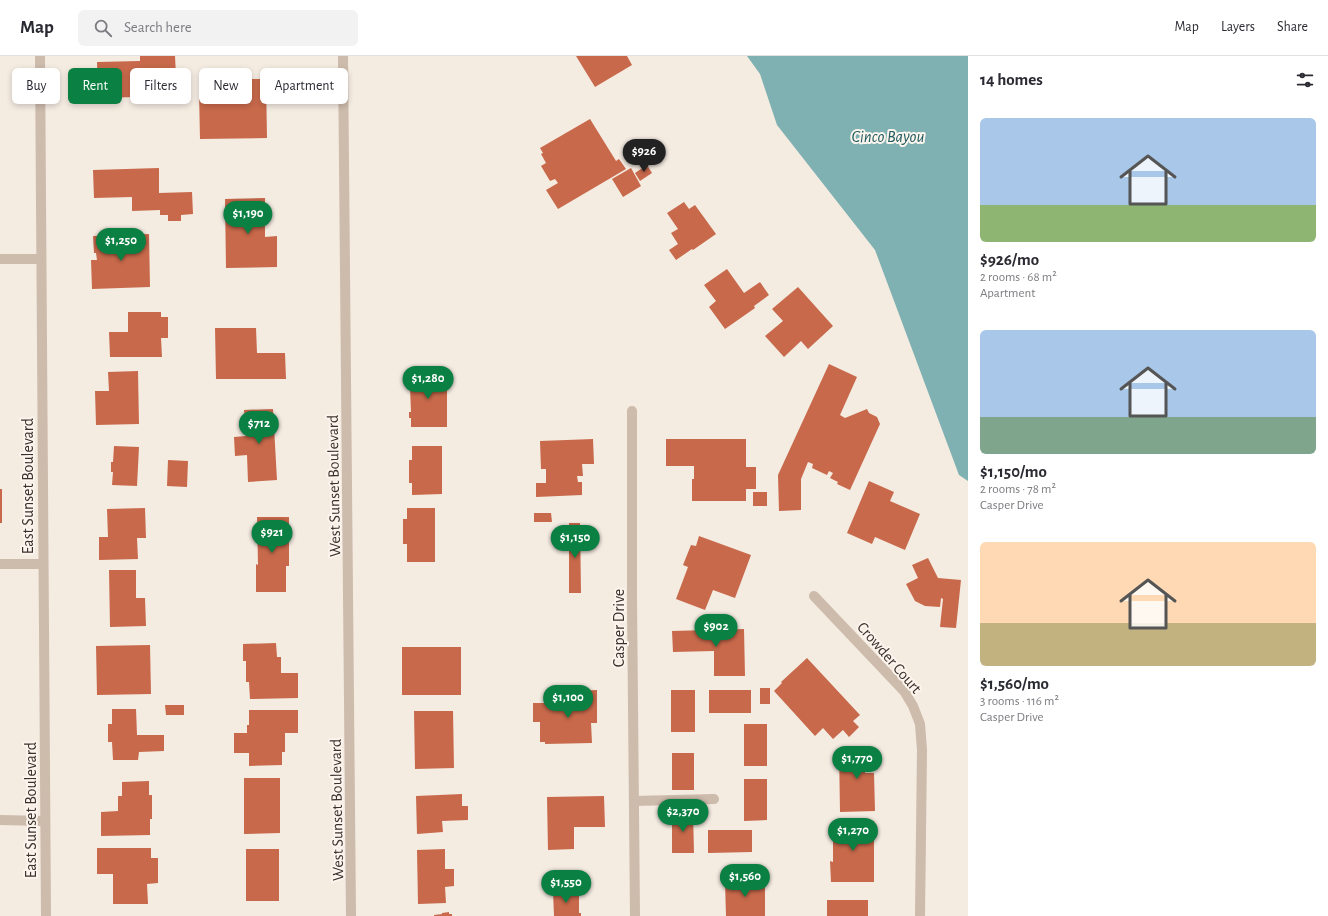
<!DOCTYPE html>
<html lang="en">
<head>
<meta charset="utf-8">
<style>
  body { margin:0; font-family:"Alegreya Sans",sans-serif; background:#f2f2f3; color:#2b2b33; height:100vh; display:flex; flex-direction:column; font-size:15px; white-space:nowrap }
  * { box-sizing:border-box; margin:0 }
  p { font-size:13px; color:#7c7c81 }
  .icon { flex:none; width:22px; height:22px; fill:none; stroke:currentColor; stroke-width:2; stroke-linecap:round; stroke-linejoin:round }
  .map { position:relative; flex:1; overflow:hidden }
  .panel { display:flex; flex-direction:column; background:#fff; width:360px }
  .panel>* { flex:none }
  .banner { position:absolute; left:12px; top:12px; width:380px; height:36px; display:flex; gap:8px }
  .price { position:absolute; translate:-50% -34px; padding:0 9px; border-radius:14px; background:#0b8043; color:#fff; font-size:13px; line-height:26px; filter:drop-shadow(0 1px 2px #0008) }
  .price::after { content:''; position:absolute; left:50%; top:24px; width:12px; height:9px; margin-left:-6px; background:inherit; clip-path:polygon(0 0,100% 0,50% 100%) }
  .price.active { background:#222; color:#fff }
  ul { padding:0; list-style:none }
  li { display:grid; align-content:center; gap:8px; height:212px; padding:0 12px }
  li span { display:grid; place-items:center; height:124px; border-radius:6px; color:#555 }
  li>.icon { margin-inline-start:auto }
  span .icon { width:72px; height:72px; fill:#fffc; stroke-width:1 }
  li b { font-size:17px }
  h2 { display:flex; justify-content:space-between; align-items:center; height:48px; padding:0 12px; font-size:17px }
  .chip { padding:0 14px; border-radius:6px; background:#fff; box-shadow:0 2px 6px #0003; font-size:14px; line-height:36px }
  .chip.active { background:#0b8043; color:#fff }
  header { display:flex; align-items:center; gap:24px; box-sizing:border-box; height:56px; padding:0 20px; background:#fff; border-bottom:1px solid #e1e1e2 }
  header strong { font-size:19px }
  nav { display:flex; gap:22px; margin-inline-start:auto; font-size:14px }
  .search { width:280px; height:36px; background:#f2f2f3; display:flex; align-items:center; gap:10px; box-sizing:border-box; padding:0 14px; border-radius:6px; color:#7c7c81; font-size:15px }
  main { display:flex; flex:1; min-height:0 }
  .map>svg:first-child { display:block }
</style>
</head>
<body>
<header>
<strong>Map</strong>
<div class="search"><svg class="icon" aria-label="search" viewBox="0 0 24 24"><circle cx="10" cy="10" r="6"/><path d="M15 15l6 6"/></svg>Search here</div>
<nav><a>Map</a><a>Layers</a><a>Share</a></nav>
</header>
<main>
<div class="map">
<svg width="968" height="860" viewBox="0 0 968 860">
  <rect width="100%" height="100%" fill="#f4ebe1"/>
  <polygon fill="#7fb0b2" points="747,0 968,0 968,425 959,419 875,194 777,69 760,18"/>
  <g fill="#c8694b">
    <polygon points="140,0 175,0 177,40 98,42 97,6 140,5"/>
    <polygon points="576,0 627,0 632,9 595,31"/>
    <polygon points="240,23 266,23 267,82 200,83 199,35 225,35 226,43 241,43"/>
    <polygon points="590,63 616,105 619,103 626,113 558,153 546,134 558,127 555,123 550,125 541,110 546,107 541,98 543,97 540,92"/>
    <polygon points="647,109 652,117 640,125 635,117"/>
    <polygon points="159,112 159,137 192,136 193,158 181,159 181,165 168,165 168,159 160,159 160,154 132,155 132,141 94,142 93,114"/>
    <polygon points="631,112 641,130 623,141 612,123"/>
    <polygon points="265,142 265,181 277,180 277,211 226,212 225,143"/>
    <polygon points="684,146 689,153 695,149 716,178 693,194 692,193 676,204 669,194 678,188 671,177 678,173 667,157"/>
    <polygon points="149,178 150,231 92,233 91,204 97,204 96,197 94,197 93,180"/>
    <polygon points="727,213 744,237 760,226 769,239 754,250 755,252 725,273 709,251 716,245 704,229"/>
    <polygon points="798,231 833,270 808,293 801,285 784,301 765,280 783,265 772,253"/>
    <polygon points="128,256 161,256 161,261 168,261 168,282 161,282 162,301 110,301 109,276 128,276"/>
    <polygon points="215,272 256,272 257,297 285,297 286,323 216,323"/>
    <polygon points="829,308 857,321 840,359 845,362 867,353 869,357 877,361 880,368 850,434 837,428 838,426 830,422 833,417 829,415 827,419 812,412 813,408 808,406 801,423 801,454 779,455 778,419"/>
    <polygon points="138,315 139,368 96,369 95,335 109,335 108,316"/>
    <polygon points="443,315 443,334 447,334 447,371 411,371 411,362 409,362 409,356 411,356 410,331 409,330 409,324 410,324 410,316"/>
    <polygon points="273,353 277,424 248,426 247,399 235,400 234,381 246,380 244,354"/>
    <polygon points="593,383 594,408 582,408 583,420 577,420 578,426 582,426 582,439 536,441 536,427 546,427 546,413 541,413 540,385"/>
    <polygon points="666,383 746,383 746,411 756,411 756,433 746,433 746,445 692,445 692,423 694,423 694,410 666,410"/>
    <polygon points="114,390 139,391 137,430 112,429 113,416 111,416 111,406 113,406"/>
    <polygon points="412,390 442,390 442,438 412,439 412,427 409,427 409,404 412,404"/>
    <polygon points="168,404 188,405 187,431 167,430"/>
    <polygon points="869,425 894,436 890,445 920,458 905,494 875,481 872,488 847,477"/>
    <rect x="0" y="433" width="2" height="34"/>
    <rect x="753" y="436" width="14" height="14"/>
    <polygon points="145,452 146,482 137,482 138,503 99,504 99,481 108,481 107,453"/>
    <polygon points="407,452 435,452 435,506 407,506 407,488 403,488 403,463 407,463"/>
    <polygon points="534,457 551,457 552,466 534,466"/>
    <polygon points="257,461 289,461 289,510 286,510 286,536 256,536 256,508 258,509"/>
    <polygon points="569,467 580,467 581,537 569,537"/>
    <polygon points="699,480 751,499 735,542 713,534 705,554 676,543 688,511 683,509 691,489 696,490"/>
    <polygon points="928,502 938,522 961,524 956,572 940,571 943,543 941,542 940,551 925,550 915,545 906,528 918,522 912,509"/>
    <polygon points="109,514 136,514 136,542 145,542 146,570 110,571"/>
    <polygon points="744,573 745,620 714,620 714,595 673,596 672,575"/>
    <polygon points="276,587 277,601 281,601 281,617 298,617 298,642 250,643 249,626 246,626 246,605 243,605 243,588"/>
    <polygon points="150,589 151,638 97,639 96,590"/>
    <rect x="402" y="591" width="59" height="48"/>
    <polygon points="807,602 860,659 853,665 859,671 849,681 843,674 833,683 823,672 815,680 774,635 782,627 781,626"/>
    <rect x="760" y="632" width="10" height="16"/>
    <polygon points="597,634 597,667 591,667 592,687 545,688 545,686 540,686 540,666 533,666 533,647 572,647 571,635"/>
    <rect x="671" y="634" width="24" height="42"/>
    <rect x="709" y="634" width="42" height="23"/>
    <polygon points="165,649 184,649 184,659 166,659"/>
    <polygon points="112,653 136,653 137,679 164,679 164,695 139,696 138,704 113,704 112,686 108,686 108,668 112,668"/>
    <polygon points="249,654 298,654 298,677 285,677 285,696 282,696 282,709 249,710 249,697 234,697 234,677 247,677 247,669 249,669"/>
    <polygon points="414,655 453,655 454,712 415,713"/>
    <rect x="744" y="668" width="23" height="42"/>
    <polygon points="839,692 874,692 874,711 865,711 865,717 874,717 875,755 840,756"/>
    <rect x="672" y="697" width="22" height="37"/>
    <polygon points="244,722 280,722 280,777 244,778"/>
    <polygon points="744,723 767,723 767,764 744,765"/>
    <polygon points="149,725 149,739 152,739 152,763 150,763 150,779 101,780 101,756 118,755 118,740 122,740 122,726"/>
    <polygon points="462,738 462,750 468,750 468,764 442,765 443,776 417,778 416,740"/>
    <polygon points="604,740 605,771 574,771 574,793 548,794 547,741"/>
    <polygon points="672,756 693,756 694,797 672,797"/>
    <polygon points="833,765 874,765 874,826 831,826 830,805 833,806"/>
    <polygon points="708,774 752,774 752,796 708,797"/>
    <polygon points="97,792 151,792 151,802 158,802 158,827 147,828 148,848 113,848 113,818 97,818"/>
    <rect x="246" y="793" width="33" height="52"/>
    <polygon points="445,793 445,813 454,813 454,830 445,831 446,847 418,848 417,794"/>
    <polygon points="765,824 765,860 726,860 725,826"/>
    <polygon points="553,835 579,835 579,857 581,857 581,860 554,860"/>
    <rect x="827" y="844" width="41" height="16"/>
    <polygon points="449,856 449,858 452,858 452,860 434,860 434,859 442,858 442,857"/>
  </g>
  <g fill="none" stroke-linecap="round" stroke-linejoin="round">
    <polyline stroke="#cdbbac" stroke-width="10" points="634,745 714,743"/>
    <g stroke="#cdbbac" stroke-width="10">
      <polyline points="40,0 46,860"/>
      <polyline points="343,0 351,860"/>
      <polyline points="0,203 41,203"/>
      <polyline points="632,355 632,543 635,860"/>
      <polyline points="0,508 43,508"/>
      <polyline points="814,540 904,635 913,650 920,668 922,694 920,860"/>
      <polyline points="0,764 45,765"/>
    </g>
  </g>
  <g text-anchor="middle" stroke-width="4" stroke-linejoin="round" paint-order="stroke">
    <g font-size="16" fill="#3b302b" stroke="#fbf5ee">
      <text transform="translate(27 430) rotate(-90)" y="6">East Sunset Boulevard</text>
      <text transform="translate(333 430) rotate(-91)" y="6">West Sunset Boulevard</text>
      <text transform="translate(618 572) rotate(-90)" y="6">Casper Drive</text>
      <text transform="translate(890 601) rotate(49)" y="6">Crowder Court</text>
      <text transform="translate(30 754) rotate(-90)" y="6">East Sunset Boulevard</text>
      <text transform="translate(336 754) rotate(-91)" y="6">West Sunset Boulevard</text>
    </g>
    <g font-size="17" font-style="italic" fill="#1f5a5e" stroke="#fbf5ee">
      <text x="888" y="86">Cinco Bayou</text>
    </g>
  </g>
</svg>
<b class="price active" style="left:644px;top:117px">$926</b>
<b class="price" style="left:248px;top:179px">$1,190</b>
<b class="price" style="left:121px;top:206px">$1,250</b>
<b class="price" style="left:428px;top:344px">$1,280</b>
<b class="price" style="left:259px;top:389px">$712</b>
<b class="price" style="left:272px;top:498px">$921</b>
<b class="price" style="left:575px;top:503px">$1,150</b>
<b class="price" style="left:716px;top:592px">$902</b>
<b class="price" style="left:568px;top:663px">$1,100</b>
<b class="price" style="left:857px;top:724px">$1,770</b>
<b class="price" style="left:683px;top:777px">$2,370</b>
<b class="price" style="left:853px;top:796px">$1,270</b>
<b class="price" style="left:745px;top:842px">$1,560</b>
<b class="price" style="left:566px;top:848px">$1,550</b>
<div class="banner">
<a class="chip">Buy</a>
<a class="chip active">Rent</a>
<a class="chip">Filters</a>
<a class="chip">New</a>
<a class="chip">Apartment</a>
</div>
</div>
<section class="panel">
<h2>14 homes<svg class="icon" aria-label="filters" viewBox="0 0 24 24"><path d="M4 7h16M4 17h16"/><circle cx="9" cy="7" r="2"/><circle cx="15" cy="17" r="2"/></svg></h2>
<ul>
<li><span style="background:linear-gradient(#a9c7e8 70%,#8fb573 0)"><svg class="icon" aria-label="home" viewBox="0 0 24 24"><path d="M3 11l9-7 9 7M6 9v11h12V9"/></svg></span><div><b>$926/mo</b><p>2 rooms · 68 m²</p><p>Apartment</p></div></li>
<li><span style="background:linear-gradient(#a9c7e8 70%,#7fa58c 0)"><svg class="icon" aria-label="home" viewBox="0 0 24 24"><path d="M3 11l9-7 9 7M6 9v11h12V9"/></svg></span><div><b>$1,150/mo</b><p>2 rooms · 78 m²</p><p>Casper Drive</p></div></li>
<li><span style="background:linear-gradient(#ffd9b3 65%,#c2b280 0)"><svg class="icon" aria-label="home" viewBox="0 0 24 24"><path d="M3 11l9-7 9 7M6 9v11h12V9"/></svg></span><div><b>$1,560/mo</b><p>3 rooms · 116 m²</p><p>Casper Drive</p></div></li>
</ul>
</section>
</main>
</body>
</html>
